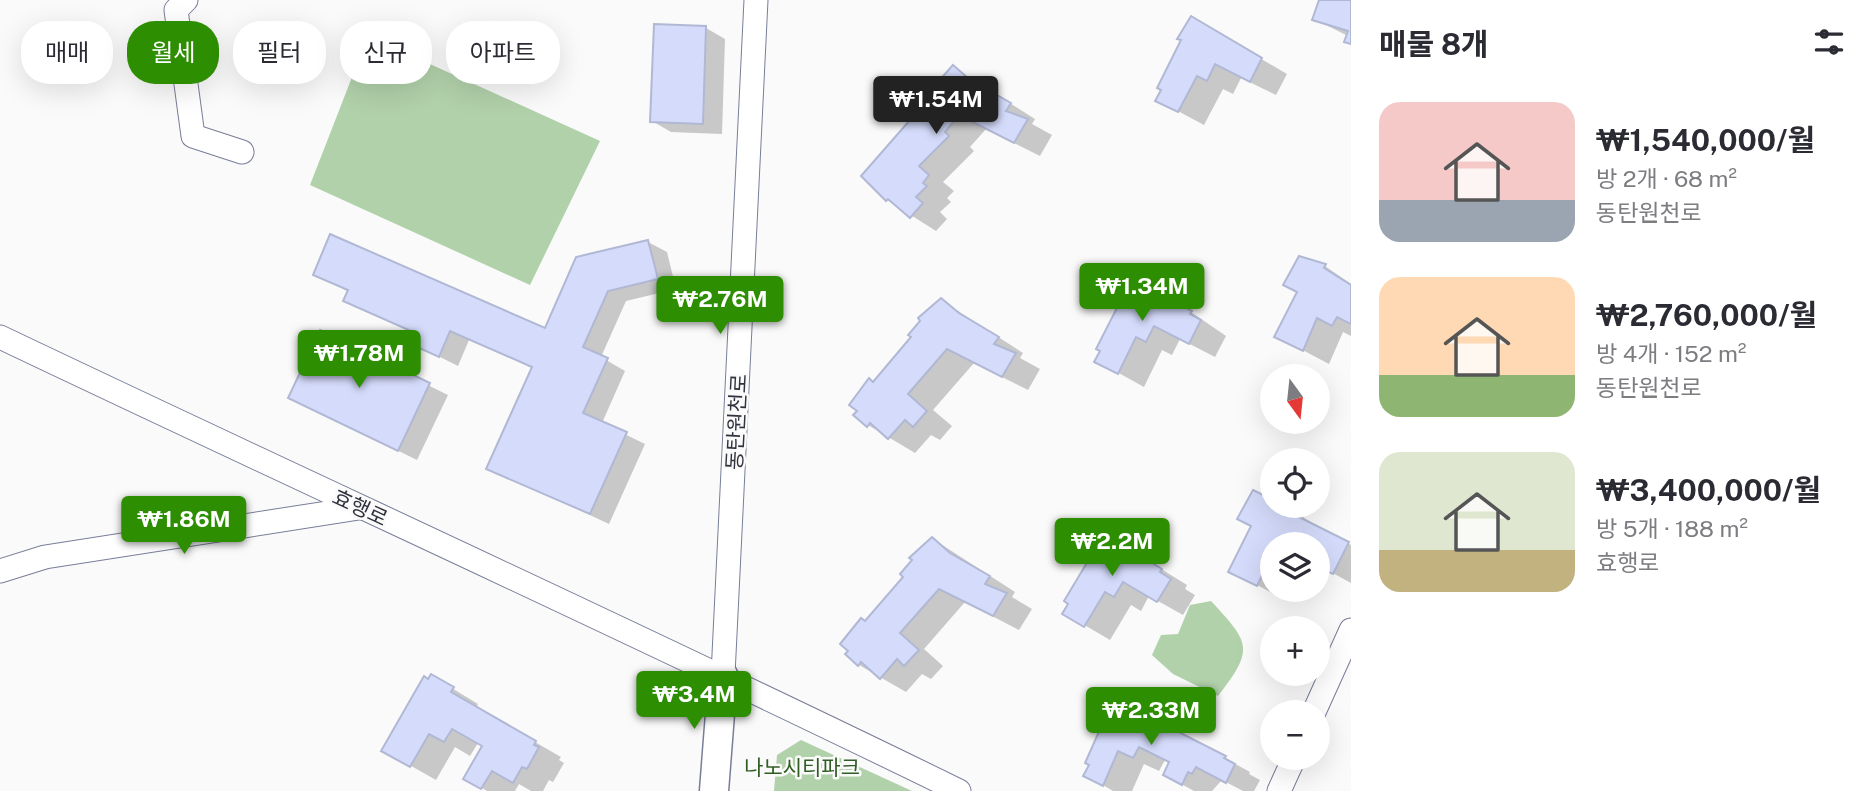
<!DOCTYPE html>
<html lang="ko">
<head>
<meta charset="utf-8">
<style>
  body { margin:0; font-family:"Public Sans","Noto Sans KR",sans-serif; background:#f2f2f3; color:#2b2b33; height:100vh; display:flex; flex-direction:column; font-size:26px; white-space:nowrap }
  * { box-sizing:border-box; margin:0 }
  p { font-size:23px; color:#7c7c81 }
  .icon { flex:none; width:38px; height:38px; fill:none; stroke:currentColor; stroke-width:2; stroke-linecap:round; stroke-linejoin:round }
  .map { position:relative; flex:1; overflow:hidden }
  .sheet { display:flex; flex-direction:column; background:#fff; width:525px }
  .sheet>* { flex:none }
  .guide { position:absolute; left:21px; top:21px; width:665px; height:63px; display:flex; gap:14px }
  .needle { width:46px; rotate:165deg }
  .buttons { position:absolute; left:1260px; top:364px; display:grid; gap:14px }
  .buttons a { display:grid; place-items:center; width:70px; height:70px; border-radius:50%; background:#fff; box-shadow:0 7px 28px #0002; font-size:35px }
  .price { position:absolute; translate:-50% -60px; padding:0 16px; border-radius:7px; background:#2e8e02; color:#fff; font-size:23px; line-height:46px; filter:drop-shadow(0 2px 4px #0008) }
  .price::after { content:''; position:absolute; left:50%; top:42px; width:21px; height:16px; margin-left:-10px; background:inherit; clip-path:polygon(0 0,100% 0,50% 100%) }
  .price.current { background:#222; color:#fff }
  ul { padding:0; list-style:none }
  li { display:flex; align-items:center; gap:21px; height:175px; padding:0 28px }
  li span { display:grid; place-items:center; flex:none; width:196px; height:140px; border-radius:21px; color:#555 }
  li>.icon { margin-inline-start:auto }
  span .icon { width:84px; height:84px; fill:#fffc; stroke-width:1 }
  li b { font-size:30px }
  h2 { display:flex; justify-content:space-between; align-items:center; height:84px; padding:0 28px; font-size:30px }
  .pill { padding:0 24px; border-radius:28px; background:#fff; box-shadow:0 7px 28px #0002; font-size:24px; line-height:63px }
  .pill.current { background:#2e8e02; color:#fff }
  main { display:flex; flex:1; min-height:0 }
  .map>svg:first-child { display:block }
</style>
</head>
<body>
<main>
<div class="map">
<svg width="1351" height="791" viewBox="0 0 1351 791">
  <rect width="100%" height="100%" fill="#fafafa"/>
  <g fill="#b1d1aa">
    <polygon points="368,36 600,141 530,285 310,185"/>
    <path d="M1211,601C1250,643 1255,649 1218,696L1173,674L1152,655L1161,635L1178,634L1190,605Z"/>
    <polygon points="801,740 912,791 774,791 777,755"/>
  </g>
  <g fill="#0003">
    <polygon points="1321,0 1351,0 1351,44 1348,36 1314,19"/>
    <polygon points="1192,18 1287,74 1276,95 1241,78 1233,94 1223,89 1204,125 1157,100"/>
    <polygon points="656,26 706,28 725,39 722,134 671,132 652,121"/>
    <polygon points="953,67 1035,119 1032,124 1052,135 1040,156 986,129 970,147 974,151 943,182 954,191 947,198 951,202 940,212 947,219 936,231 887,200 927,104"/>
    <polygon points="648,242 667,252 676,289 626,301 601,357 625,371 602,423 645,444 609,524 489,468 534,368 469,340 458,366 408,341 412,332 345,301 349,292 315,274 546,330"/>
    <polygon points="1325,266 1351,284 1351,336 1343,332 1329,364 1276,336"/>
    <polygon points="941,300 1023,353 1020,358 1040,369 1028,390 974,363 933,410 952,426 940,440 931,435 915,453 868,425 874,383"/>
    <polygon points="1122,301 1191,312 1226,336 1215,357 1180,339 1172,355 1162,350 1144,387 1097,361"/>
    <polygon points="321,333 448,395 417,460 290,398"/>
    <polygon points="1254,493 1272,499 1272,506 1288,506 1321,530 1351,545 1351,583 1318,565 1318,544 1272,544 1272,590 1287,590 1283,599 1231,571 1253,526"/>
    <polygon points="933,539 1015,592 1012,597 1032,609 1019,630 965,602 924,649 943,666 931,679 922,674 906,692 859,665 848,654 866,622"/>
    <polygon points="1129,549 1187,585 1185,589 1195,595 1183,615 1149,596 1141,611 1131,605 1110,640 1064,613"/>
    <polygon points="432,676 478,704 476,708 561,757 559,760 564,763 553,782 549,780 543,791 531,791 519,784 515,791 487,791 465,778 484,746 478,743 470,756 455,747 436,780 383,750"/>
    <polygon points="1137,710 1250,772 1249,774 1260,780 1254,791 1243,791 1222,780 1212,791 1194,791 1165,775 1171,763 1165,760 1159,771 1144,764 1132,791 1113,791 1086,775"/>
  </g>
  <g fill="#d5dcfb" stroke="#b1b8d4" stroke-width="2">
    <polygon points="1319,0 1351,0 1351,44 1344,42 1348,31 1312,20"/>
    <polygon points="1191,16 1262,58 1250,82 1215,64 1207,81 1197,76 1178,112 1155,101 1161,90 1157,88 1181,40 1177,39"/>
    <polygon points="654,24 706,26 703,124 650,122"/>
    <polygon points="953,65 969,79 1011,103 1006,111 1028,119 1014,143 959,115 945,132 949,136 919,166 929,175 923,183 927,186 916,197 923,203 910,218 888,199 886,201 861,176 924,104 921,101"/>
    <polygon points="330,234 545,328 576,257 648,240 658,279 608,291 583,347 608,358 583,413 627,432 590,514 486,469 532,367 450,331 439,357 406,342 411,331 343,301 348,290 313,275"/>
    <polygon points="1299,256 1326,264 1324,268 1351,285 1351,324 1337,317 1332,326 1317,318 1303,351 1274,337 1297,292 1283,285"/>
    <polygon points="1130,277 1192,311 1190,314 1201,320 1189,344 1154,326 1146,342 1136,337 1118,374 1094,362 1100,351 1096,349 1120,302 1116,300"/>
    <polygon points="941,298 959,313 999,337 994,344 1016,353 1002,377 947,349 908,394 927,411 913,427 905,420 888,439 870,423 867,427 853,415 857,411 849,405 869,378 873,382 911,337 908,335 920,321 918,318"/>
    <polygon points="320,330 430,383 398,451 288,398"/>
    <polygon points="1253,490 1265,496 1267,493 1272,495 1272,506 1284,506 1297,512 1295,515 1349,542 1333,574 1318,567 1318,544 1272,544 1272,554 1257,586 1228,572 1251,526 1237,519"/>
    <polygon points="1103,532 1162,569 1160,572 1171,579 1157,602 1123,582 1114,597 1105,592 1084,627 1062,614 1068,604 1064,601 1091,556 1088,553"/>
    <polygon points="932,537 950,553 990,576 985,584 1007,593 993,616 939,589 900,633 919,650 904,666 897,659 880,679 861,662 858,666 845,654 848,651 840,644 861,618 865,621 903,577 900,574 912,560 909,558"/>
    <polygon points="431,674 454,687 451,692 536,741 534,745 539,747 527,769 522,767 513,783 492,771 481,789 463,779 482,746 452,729 444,742 429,734 410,767 381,751 424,676 428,679"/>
    <polygon points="1113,700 1138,709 1137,712 1153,719 1151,723 1161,728 1163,724 1226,756 1224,758 1235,764 1226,783 1196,767 1192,774 1188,772 1182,785 1163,775 1169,762 1139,747 1133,758 1118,751 1103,786 1083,776 1089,765 1085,763"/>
  </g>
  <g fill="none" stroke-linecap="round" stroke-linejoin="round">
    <defs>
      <g id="minor">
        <polyline points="186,0 176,10 193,136 242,152"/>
        <path d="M0,337C319,489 641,635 959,791"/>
        <polyline points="0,571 45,557 359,508"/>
        <polyline points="723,675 756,0"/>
        <polyline points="1314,712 1351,630"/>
        <polyline points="1279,791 1294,758"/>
      </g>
      <polyline id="tertiary" points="714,791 723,675"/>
    </defs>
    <use href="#minor" stroke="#787e98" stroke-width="25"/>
    <use href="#tertiary" stroke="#787e98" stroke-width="31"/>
    <use href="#minor" stroke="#fff" stroke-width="23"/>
    <use href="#tertiary" stroke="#fff" stroke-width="28"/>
  </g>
  <g text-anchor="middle" stroke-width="5" stroke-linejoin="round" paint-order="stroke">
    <g font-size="21" fill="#30323d" stroke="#fafafa">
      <text transform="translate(737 422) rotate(-87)" y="7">동탄원천로</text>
      <text transform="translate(360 508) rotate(25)" y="7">효행로</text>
    </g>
    <g font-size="21" fill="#305d24" stroke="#fafafa">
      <text x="802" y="775">나노시티파크</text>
    </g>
  </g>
</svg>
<div class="buttons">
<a><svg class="needle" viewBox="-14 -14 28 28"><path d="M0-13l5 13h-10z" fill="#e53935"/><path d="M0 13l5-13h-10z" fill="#7c7c81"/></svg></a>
<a><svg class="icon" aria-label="locate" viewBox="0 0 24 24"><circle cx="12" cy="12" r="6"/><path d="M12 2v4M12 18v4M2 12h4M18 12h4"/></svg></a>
<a><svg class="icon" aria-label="layers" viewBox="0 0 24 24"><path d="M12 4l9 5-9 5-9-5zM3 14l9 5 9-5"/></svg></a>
<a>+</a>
<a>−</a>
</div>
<b class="price current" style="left:936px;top:136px">₩1.54M</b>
<b class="price" style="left:1142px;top:323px">₩1.34M</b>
<b class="price" style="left:720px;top:336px">₩2.76M</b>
<b class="price" style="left:359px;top:390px">₩1.78M</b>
<b class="price" style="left:184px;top:556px">₩1.86M</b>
<b class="price" style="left:1112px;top:578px">₩2.2M</b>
<b class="price" style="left:694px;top:731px">₩3.4M</b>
<b class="price" style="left:1151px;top:747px">₩2.33M</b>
<div class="guide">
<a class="pill">매매</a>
<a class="pill current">월세</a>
<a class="pill">필터</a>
<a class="pill">신규</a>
<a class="pill">아파트</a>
</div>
</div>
<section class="sheet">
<h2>매물 8개<svg class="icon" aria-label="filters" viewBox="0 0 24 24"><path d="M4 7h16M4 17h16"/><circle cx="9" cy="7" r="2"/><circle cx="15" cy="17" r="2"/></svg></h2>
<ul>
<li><span style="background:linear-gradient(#f6c9c9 70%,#9aa5b1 0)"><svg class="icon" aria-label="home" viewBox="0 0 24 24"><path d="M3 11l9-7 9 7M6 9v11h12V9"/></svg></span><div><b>₩1,540,000/월</b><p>방 2개 · 68 m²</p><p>동탄원천로</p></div></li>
<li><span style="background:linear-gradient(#ffd9b3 70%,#8fb573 0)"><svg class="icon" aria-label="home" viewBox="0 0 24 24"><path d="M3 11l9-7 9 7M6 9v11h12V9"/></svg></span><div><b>₩2,760,000/월</b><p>방 4개 · 152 m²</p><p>동탄원천로</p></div></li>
<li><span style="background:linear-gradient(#dfe7d0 70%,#c2b280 0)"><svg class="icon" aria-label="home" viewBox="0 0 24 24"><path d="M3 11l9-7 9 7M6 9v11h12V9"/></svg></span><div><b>₩3,400,000/월</b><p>방 5개 · 188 m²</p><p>효행로</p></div></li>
</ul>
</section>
</main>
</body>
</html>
